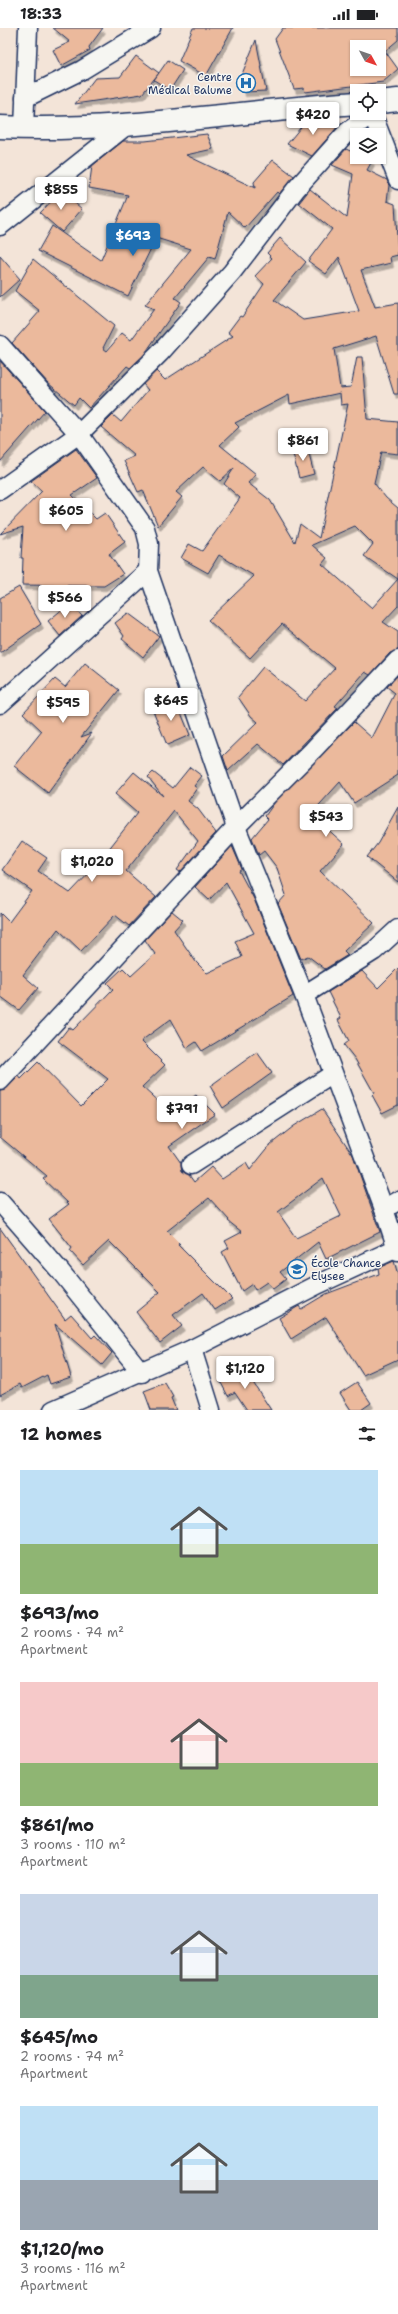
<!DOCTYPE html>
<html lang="en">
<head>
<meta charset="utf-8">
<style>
  body { margin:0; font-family:"Shantell Sans",sans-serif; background:#f2f2f2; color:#202124; height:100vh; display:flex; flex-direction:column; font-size:15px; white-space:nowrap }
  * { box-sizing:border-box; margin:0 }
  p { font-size:13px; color:#757577 }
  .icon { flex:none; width:22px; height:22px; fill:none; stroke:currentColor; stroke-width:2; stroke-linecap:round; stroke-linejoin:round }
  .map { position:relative; height:1382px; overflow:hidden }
  .details { display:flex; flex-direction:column; background:#fff; flex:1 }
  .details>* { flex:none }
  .needle { width:26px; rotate:130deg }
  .tools { position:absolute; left:350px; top:12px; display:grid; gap:8px }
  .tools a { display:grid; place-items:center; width:36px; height:36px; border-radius:0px; background:#fff; box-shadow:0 1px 3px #0004; font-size:20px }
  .price { position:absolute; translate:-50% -34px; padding:0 9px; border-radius:4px; background:#fff; color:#222; font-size:13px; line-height:26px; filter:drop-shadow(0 1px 2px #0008) }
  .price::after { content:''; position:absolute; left:50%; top:24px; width:12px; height:9px; margin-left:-6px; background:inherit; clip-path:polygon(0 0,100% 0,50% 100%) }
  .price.selected { background:#1f6fb2; color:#fff }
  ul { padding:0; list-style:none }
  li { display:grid; align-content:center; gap:8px; height:212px; padding:0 20px }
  li span { display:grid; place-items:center; height:124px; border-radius:0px; color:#555 }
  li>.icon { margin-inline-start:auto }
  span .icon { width:72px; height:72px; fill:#fffc; stroke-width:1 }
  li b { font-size:17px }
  h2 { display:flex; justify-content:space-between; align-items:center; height:48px; padding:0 20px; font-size:17px }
  .status { display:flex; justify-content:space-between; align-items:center; height:28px; padding:0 20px; background:#fff; direction:ltr }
  .status svg { height:11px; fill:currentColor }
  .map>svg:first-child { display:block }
</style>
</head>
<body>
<div class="status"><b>18:33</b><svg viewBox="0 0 49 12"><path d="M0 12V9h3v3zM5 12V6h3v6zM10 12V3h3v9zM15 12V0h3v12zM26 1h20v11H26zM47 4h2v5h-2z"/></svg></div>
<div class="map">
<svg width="398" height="1382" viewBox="0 0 398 1382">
  <defs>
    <filter id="shadow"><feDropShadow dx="2.5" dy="4.5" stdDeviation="0" flood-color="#0004"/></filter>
  </defs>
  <rect width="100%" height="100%" fill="#f3e4d8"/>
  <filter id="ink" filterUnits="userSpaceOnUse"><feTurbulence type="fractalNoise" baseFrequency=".025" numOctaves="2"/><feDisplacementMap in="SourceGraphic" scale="8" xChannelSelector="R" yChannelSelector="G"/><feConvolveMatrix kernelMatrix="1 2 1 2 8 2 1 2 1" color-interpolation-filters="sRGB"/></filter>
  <g filter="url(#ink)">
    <g fill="#ebb99c" stroke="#1b2f5e" fill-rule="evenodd" filter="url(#shadow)">
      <polygon points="53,0 103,0 89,19 90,22 61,38 53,22 70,14"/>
      <polygon points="193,0 233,0 206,48 179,33"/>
      <path d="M283,0H398V12L385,23L398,41L383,54L305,64L304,60L294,61L275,11ZM357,19H379V41H357Z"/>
      <polygon points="256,12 266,63 243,64 242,46"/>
      <polygon points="136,28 159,45 142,66 75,76 95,50 120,49"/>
      <polygon points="168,32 183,42 170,62 154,52"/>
      <polygon points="339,92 340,96 312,128 287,116 305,94"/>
      <polygon points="207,106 213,121 186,127 255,160 254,154 273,132 294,148 279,166 277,164 245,200 228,184 215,231 209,229 175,270 181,274 143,328 130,340 127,338 89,380 79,370 74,377 48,355 12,315 40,283 15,263 33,231 114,298 103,320 107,323 122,305 131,312 154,281 145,277 191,221 156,210 128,268 38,223 52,198 101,232 128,167 89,160 92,138 123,113 145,113"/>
      <path d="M346,121L357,126V129H364L372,133L367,142L387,152L389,157L387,173L395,176L398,227L390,229L391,235L361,242L375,279L398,275V366H394L376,308L334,321L340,360L351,359L357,329H362L367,391L398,394V426L381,424L374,455L386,470L398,480V578L383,594L398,604V622L390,625L370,647L365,644L335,678L338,680L283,737L258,716L228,743L223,728L258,694L251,688L238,669L263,639L305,673L335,640L282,596L250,630L208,592L254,548L219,527L208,545L181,530L189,516L202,523L240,470L224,456L234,440L220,453L203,439L176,464L182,469L158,498L143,462L138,464L124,433L135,428L101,399L113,387L121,394L148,362L143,356L156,343L165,352L233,308L228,304L240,288L242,289L264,256L255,248L272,230L267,225L280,210L306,234L274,272L303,292L359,283L339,229L326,246L308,233L332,201L299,175L310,161L347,190L353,146L332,137ZM340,365L341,377L348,376L319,510L300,496L295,514L270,472L248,455L256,446L220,417L239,399L235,395L289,367L290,376ZM355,498L373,516L364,528L398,551L372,580L322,536L327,530L312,517Z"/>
      <polygon points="61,163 82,181 62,204 40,185"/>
      <polygon points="0,228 20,251 0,269"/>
      <polygon points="0,333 45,383 0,434"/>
      <polygon points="307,419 314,446 299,450 292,423"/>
      <polygon points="76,421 97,450 72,467 96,491 105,485 125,514 109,526 123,546 104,558 22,557 23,530 21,530 23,499 0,506 42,463 31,453"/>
      <polygon points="19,559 41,596 0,625 0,570"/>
      <polygon points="70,575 82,588 60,608 48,593"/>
      <polygon points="128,585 159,608 143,629 122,611 124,608 115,595"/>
      <polygon points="85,635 119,662 81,709 92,705 48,765 14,738 42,703 23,685 55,651 65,659"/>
      <polygon points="398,647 398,747 354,775 340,754 311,786 344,816 320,843 374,895 344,923 348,927 325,941 308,928 301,931 278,876 286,867 277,840 264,823 259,827 252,810 268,791 265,788 275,774 354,694 372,710 395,665 387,659"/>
      <polygon points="175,670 190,707 167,717 152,680"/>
      <polygon points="190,739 202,748 194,758 197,760 188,773 198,781 216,805 180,844 177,842 198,813 174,783 126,843 156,869 129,898 115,887 81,923 58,901 23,947 38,960 19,982 0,968 0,885 9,894 32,863 2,842 22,813 47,830 38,843 70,865 93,841 137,785 115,766 134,744 163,768 148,749 153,744 173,760"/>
      <polygon points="398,779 398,854 367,829 378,815"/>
      <path d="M232,818L242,841L239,843L254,871L293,968L202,1023L196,1014L187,1020L171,991L141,1013L165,1037L142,1059L171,1085L196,1067L215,1086L169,1118L181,1135L182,1143L189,1147L194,1154L211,1139L222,1151L246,1135L250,1142L271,1116L294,1098L322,1081L353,1127L380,1204L326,1231L318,1214L280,1244L286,1251L273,1261L267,1254L255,1262L252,1256L242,1263L222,1224L229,1220L225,1213L242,1204L228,1193L229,1192L209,1170L167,1203L180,1216L178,1217L232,1271L215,1282L203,1265L173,1287L182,1298L160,1315L136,1284L160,1264L109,1213L83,1237L70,1223L72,1220L49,1191L69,1176L43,1151L47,1148L0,1109V1063L7,1060L19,1048L21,1051L38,1034L81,1078L108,1051L58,1013L69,999L73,1002L113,961L107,955L123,940L131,948L155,926L145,912L172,883L183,892L174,902L196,934L207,945L242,929L235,913L254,905L226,854L209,872L195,859ZM323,1150L341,1188L296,1210L278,1184Z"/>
      <polygon points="398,940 398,1077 382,1085 372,1067 374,1065 355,1031 344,1017 349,1013 338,992 341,990 328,964 362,943 378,960"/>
      <polygon points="257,1024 272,1045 223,1080 210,1058"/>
      <polygon points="0,1200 65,1291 71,1286 92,1310 95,1307 112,1325 102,1337 55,1296 71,1349 50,1356 47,1347 22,1360 20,1356 0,1367"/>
      <polygon points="394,1233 398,1247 398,1331 363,1347 326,1289 291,1311 279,1290 299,1278 301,1281 326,1266 379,1246 378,1240"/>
      <polygon points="245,1339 254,1356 271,1382 247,1382 235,1364 228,1368 220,1353"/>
      <polygon points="357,1354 371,1375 361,1382 351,1382 340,1365"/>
      <polygon points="165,1355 173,1369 171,1370 176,1382 151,1382 144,1363"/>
    </g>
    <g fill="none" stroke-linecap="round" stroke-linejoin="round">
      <defs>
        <g id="street">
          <polyline points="25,70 82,42 151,0"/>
          <polyline points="372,85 398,152"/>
          <polyline points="24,100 28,0"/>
          <polyline points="0,198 127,97"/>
          <polyline points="0,317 79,406 145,500 149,516 148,543 236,799 304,967 384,1181 398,1224"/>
          <polyline points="0,462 79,406 160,325 232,244 296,161 347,104 372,86"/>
          <polyline points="0,676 148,543"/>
          <polyline points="304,967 374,923 398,901"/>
          <polyline points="0,1053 236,799 313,722 398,632"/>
          <polyline points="191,1137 333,1046"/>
          <polyline points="0,1174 61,1244 142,1345"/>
          <polyline points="384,1181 398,1173"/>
          <polyline points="192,1321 211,1382"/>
          <polyline points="53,1382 192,1321 319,1256 397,1220"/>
        </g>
        <g id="secondary">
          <polyline points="379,74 398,72"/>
          <path d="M0,99C119,105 238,83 357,75"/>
        </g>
      </defs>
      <use href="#street" stroke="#1b2f5e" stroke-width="21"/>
      <use href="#secondary" stroke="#1b2f5e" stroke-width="25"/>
      <use href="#street" stroke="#f6f6f2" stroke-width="18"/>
      <use href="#secondary" stroke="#f6f6f2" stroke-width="22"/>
    </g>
  </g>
  <defs>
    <symbol id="hospital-ring" viewBox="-11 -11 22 22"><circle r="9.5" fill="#f6f6f2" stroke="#1f6fb2" stroke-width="1.5"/><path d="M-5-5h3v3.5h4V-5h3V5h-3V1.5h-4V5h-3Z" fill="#1f6fb2"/></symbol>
    <symbol id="school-ring" viewBox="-11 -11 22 22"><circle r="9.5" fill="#f6f6f2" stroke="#1f6fb2" stroke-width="1.5"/><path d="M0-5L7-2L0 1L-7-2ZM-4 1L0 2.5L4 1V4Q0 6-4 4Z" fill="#1f6fb2"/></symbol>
  </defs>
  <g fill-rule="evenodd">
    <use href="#hospital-ring" x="235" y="44" width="22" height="22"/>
    <use href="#school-ring" x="286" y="1230" width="22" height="22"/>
  </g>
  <g text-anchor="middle" stroke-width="3" stroke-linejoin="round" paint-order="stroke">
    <g font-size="11" fill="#1b2f5e" stroke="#f6f6f2" text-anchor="end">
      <text x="232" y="53">Centre<tspan x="232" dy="13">Médical Balume</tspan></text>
      <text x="311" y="1239" text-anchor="start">École Chance<tspan x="311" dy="13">Elysee</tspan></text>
    </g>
  </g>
</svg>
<div class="tools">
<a><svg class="needle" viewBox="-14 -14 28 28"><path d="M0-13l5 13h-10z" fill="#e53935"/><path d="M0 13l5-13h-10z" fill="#757577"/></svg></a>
<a><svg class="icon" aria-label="locate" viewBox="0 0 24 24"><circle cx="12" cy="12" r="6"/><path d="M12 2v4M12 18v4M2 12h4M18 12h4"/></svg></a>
<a><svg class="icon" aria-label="layers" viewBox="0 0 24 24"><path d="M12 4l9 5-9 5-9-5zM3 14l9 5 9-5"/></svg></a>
</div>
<b class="price" style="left:313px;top:108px">$420</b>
<b class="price" style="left:61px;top:183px">$855</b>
<b class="price selected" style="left:133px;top:229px">$693</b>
<b class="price" style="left:303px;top:434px">$861</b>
<b class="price" style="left:66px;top:504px">$605</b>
<b class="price" style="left:65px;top:591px">$566</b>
<b class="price" style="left:171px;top:694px">$645</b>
<b class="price" style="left:63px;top:696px">$595</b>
<b class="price" style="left:326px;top:810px">$543</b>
<b class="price" style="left:92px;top:855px">$1,020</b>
<b class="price" style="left:182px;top:1102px">$791</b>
<b class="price" style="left:245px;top:1362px">$1,120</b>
</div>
<section class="details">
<h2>12 homes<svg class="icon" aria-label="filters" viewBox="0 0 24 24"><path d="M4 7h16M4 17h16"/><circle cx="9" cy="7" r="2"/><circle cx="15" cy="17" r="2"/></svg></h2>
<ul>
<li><span style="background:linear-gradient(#bfe0f5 60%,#8fb573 0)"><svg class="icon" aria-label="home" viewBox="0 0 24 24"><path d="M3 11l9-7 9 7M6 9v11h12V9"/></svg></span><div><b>$693/mo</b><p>2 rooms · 74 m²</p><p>Apartment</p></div></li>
<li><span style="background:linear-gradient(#f6c9c9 65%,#8fb573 0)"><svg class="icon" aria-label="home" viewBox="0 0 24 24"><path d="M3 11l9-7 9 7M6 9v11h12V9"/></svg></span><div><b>$861/mo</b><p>3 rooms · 110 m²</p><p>Apartment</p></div></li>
<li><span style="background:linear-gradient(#c9d6e8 65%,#7fa58c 0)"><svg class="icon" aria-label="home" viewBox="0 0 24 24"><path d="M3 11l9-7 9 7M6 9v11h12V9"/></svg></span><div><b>$645/mo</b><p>2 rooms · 74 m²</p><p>Apartment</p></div></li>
<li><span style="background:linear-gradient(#bfe0f5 60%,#9aa5b1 0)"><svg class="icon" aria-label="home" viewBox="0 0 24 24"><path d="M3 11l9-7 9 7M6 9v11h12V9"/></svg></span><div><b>$1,120/mo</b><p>3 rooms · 116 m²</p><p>Apartment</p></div></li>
</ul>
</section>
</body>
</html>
